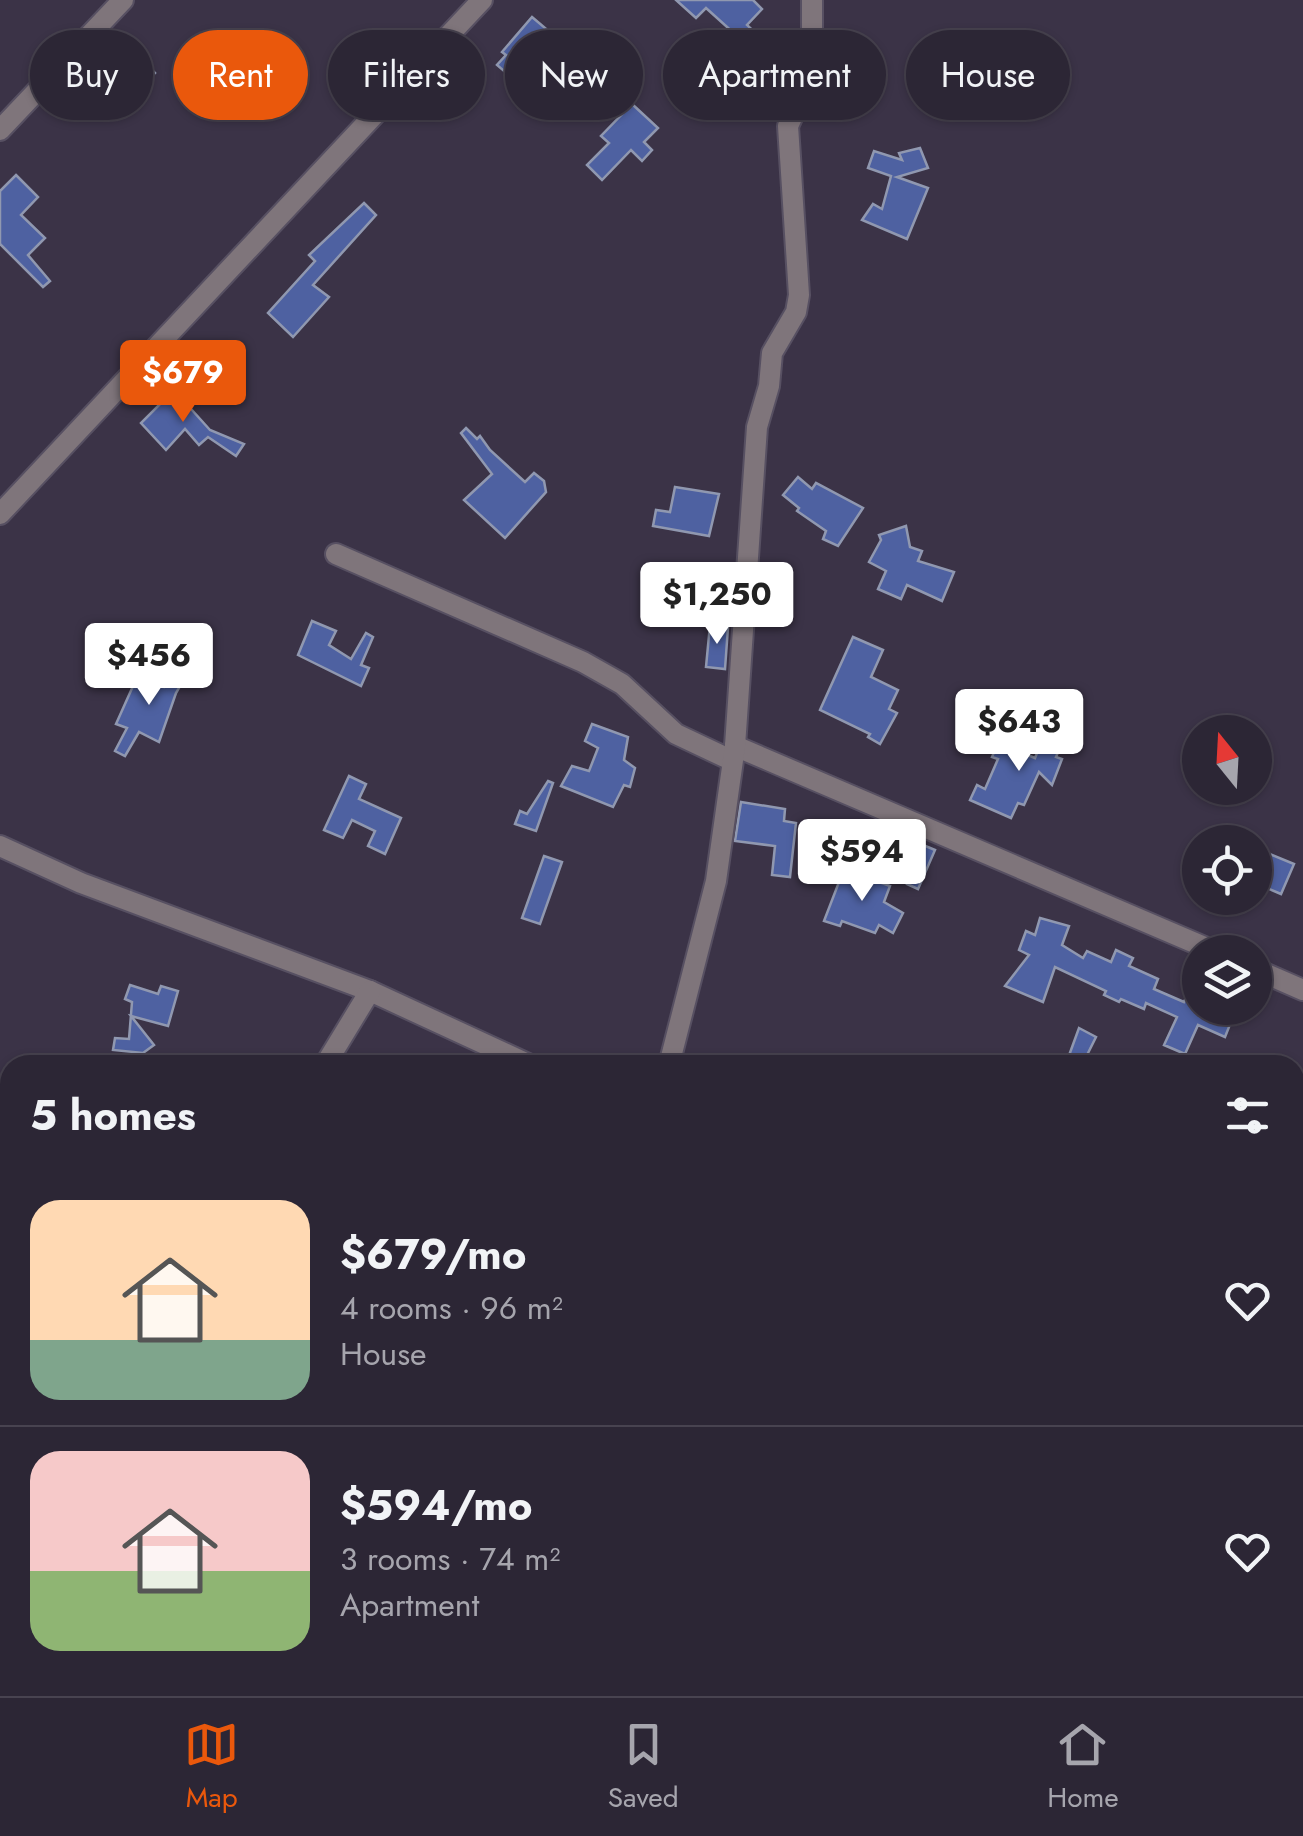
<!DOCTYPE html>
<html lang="en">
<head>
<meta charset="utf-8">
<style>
  body { margin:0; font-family:Jost,sans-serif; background:#383241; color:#f1f3f6; height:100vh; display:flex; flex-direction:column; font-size:38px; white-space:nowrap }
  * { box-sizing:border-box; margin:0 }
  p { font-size:32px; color:#a6a5ad }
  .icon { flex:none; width:55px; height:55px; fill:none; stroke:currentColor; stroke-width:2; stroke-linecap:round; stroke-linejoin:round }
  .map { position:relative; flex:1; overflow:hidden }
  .side { position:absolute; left:0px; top:1055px; width:1305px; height:642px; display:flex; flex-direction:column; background:#2c2635; border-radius:30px 30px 0 0; box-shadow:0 2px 8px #0004,0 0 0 2px #484350 }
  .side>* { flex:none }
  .top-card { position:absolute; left:30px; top:30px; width:1245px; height:90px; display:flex; gap:20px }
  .needle { width:65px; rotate:342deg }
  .fabs { position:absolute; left:1182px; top:715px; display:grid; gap:20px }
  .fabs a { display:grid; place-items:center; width:90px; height:90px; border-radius:50%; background:#2c2635; box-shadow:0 2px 8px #0004,0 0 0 2px #484350; font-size:50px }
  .price { position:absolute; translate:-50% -85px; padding:0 22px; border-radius:10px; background:#fff; color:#222; font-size:32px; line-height:65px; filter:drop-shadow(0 2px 5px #0008) }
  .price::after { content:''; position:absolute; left:50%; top:60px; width:30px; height:22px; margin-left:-15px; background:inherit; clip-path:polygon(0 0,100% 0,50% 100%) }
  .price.selected { background:#ea580c; color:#fff }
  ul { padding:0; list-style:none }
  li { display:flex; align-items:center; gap:30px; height:250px; padding:0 30px }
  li+li { border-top:2px solid #484350 }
  li span { display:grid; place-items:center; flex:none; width:280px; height:200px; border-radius:30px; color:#555 }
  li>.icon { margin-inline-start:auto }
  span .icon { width:120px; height:120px; fill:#fffc; stroke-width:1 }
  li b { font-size:42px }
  h2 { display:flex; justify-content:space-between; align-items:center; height:120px; padding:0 30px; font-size:42px }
  .pill { padding:0 35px; border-radius:45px; background:#2c2635; box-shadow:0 2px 8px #0004,0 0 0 2px #484350; font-size:35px; line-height:90px }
  .pill.selected { background:#ea580c; color:#fff }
  .menu { display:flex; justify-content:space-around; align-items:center; height:140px; border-top:2px solid #484350; background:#2c2635; font-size:28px; color:#a6a5ad }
  .menu a { display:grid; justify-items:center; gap:5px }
  .menu .selected { color:#ea580c }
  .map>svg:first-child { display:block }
</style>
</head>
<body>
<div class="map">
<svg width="1303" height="1696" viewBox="0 0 1303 1696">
  <rect width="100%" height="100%" fill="#3b3347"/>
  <g fill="#4e61a1" stroke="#9098b0" stroke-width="2.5">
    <polygon points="676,0 753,0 762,9 747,25 767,44 757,54 706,8 696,18"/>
    <polygon points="532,17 551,33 539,46 561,64 552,74 569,88 550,110 497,65 506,55 502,52"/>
    <polygon points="127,48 131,52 134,50 155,73 145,83 140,78 118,100 125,107 113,119 97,103 108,92 100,85 120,65 115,60"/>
    <polygon points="632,104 658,128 644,142 652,150 642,161 631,150 602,180 587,165 609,143 601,136"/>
    <polygon points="920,148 928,168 897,177 928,188 907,239 862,220 873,204 882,209 891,176 868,168 874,151 902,160 899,153"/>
    <polygon points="16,175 38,197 21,215 45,238 28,255 50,281 43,287 0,244 0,191"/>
    <polygon points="364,203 376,215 313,285 329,297 293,337 268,313 315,261 309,255"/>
    <polygon points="174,390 210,430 244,444 236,456 208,437 199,445 185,429 166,450 141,423"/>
    <polygon points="466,428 477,439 480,436 490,450 525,482 534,473 544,481 546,492 505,538 464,500 492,474 461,433"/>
    <polygon points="798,477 812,489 816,483 863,508 838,546 823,539 826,531 797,511 799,508 783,495"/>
    <polygon points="675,487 719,494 709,536 653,526 656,510 670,512"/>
    <polygon points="906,526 910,547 922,551 918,561 954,572 942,601 907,585 901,599 878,589 886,571 869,562 881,540 879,535"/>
    <polygon points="312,621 336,631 329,645 351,659 366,633 373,637 361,665 369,668 361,686 298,655"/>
    <polygon points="710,625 728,627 725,669 706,667"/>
    <polygon points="853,637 883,650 871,677 898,690 889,709 897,713 880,744 868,737 870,734 820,710"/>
    <polygon points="187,657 194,662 176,693 159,742 139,732 125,756 115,751 127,728 116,724 138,675 164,687"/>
    <polygon points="592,724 628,737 624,760 635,768 630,787 624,785 613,807 561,786 572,766 589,771 598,748 585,741"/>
    <polygon points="1048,726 1066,734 1056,757 1062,759 1052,785 1039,772 1024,805 1018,803 1011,818 970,800 977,785 985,789 998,759 992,757 998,743 1035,758"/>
    <polygon points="349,776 366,784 359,799 401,818 385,854 368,846 375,831 352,820 343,838 324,830"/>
    <polygon points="548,781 553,783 536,831 515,824 520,811 527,814"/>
    <polygon points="741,802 785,809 784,821 796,823 790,877 772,875 775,846 735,841"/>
    <polygon points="923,845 935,850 918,889 907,884"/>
    <polygon points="1255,848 1294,864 1281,894 1255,883"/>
    <polygon points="544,856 562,862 540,924 522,918"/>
    <polygon points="844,869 890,886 884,902 903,913 893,933 879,925 875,933 842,921 840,926 824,921"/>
    <polygon points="1040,918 1069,926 1062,945 1083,958 1087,951 1111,962 1116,950 1133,958 1129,966 1158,979 1154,989 1184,1002 1189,991 1200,996 1200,1008 1231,1022 1225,1037 1198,1025 1185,1054 1164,1045 1177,1017 1146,1003 1144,1009 1121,999 1119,1002 1104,995 1106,991 1055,967 1043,1002 1005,986 1029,955 1019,950 1026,931 1035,935"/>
    <polygon points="130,985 158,994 161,986 178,991 168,1026 131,1016 154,1045 143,1053 113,1050 115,1038 129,1039 132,1002 125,999"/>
    <polygon points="1079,1028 1096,1037 1082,1065 1067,1061"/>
  </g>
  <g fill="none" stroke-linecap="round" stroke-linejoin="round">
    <defs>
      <g id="street">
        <polyline points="0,130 123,0"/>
        <polyline points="0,514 482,0"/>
        <polyline points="336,554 583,662 622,684 676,734 731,760"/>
        <polyline points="735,746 1216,952"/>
        <polyline points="0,846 81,883 370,991 530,1065"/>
        <polyline points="1255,969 1303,990"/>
        <polyline points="325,1065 370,991"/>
        <polyline points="669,1065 716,881 735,746 757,427 769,386 772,353 796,312 799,295 788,126 800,100 812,42 812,0"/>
        <polyline points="1295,1355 1303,1358"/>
        <polyline points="1295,1590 1303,1594"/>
      </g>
    </defs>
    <use href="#street" stroke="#575062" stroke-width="24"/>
    <use href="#street" stroke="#7f757b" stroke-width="20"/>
  </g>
</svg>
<div class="fabs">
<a><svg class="needle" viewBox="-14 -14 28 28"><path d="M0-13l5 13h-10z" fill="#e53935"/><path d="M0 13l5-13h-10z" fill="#a6a5ad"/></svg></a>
<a><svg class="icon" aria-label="locate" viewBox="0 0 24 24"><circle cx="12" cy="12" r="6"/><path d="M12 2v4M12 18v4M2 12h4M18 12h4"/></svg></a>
<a><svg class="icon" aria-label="layers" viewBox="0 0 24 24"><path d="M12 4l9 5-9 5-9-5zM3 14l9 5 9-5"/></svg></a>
</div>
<b class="price selected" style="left:183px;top:425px">$679</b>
<b class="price" style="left:717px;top:647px">$1,250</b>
<b class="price" style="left:149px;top:708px">$456</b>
<b class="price" style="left:1019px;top:774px">$643</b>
<b class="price" style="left:862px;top:904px">$594</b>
<div class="top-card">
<a class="pill">Buy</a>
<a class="pill selected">Rent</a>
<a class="pill">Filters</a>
<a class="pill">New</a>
<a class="pill">Apartment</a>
<a class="pill">House</a>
</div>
<section class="side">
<h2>5 homes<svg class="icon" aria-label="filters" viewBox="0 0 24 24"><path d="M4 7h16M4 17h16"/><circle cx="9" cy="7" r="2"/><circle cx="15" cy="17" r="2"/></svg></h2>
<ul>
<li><span style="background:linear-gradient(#ffd9b3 70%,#7fa58c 0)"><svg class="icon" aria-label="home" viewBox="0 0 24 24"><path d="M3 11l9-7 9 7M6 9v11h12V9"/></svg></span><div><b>$679/mo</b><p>4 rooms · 96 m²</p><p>House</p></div><svg class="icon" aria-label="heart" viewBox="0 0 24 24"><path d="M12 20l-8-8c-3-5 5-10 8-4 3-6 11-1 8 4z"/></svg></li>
<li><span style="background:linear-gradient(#f6c9c9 60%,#8fb573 0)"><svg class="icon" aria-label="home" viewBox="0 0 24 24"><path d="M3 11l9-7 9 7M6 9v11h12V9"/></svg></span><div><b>$594/mo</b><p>3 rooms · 74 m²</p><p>Apartment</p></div><svg class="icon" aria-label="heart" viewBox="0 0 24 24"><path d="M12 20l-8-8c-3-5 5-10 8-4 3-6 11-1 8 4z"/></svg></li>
</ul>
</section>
</div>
<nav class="menu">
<a class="selected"><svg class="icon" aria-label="map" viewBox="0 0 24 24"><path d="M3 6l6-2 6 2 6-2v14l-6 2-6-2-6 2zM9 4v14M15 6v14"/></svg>Map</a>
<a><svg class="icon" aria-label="saved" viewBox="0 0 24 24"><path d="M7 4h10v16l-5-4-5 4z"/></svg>Saved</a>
<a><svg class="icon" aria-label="home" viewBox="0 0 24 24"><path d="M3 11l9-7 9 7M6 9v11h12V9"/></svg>Home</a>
</nav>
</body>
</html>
